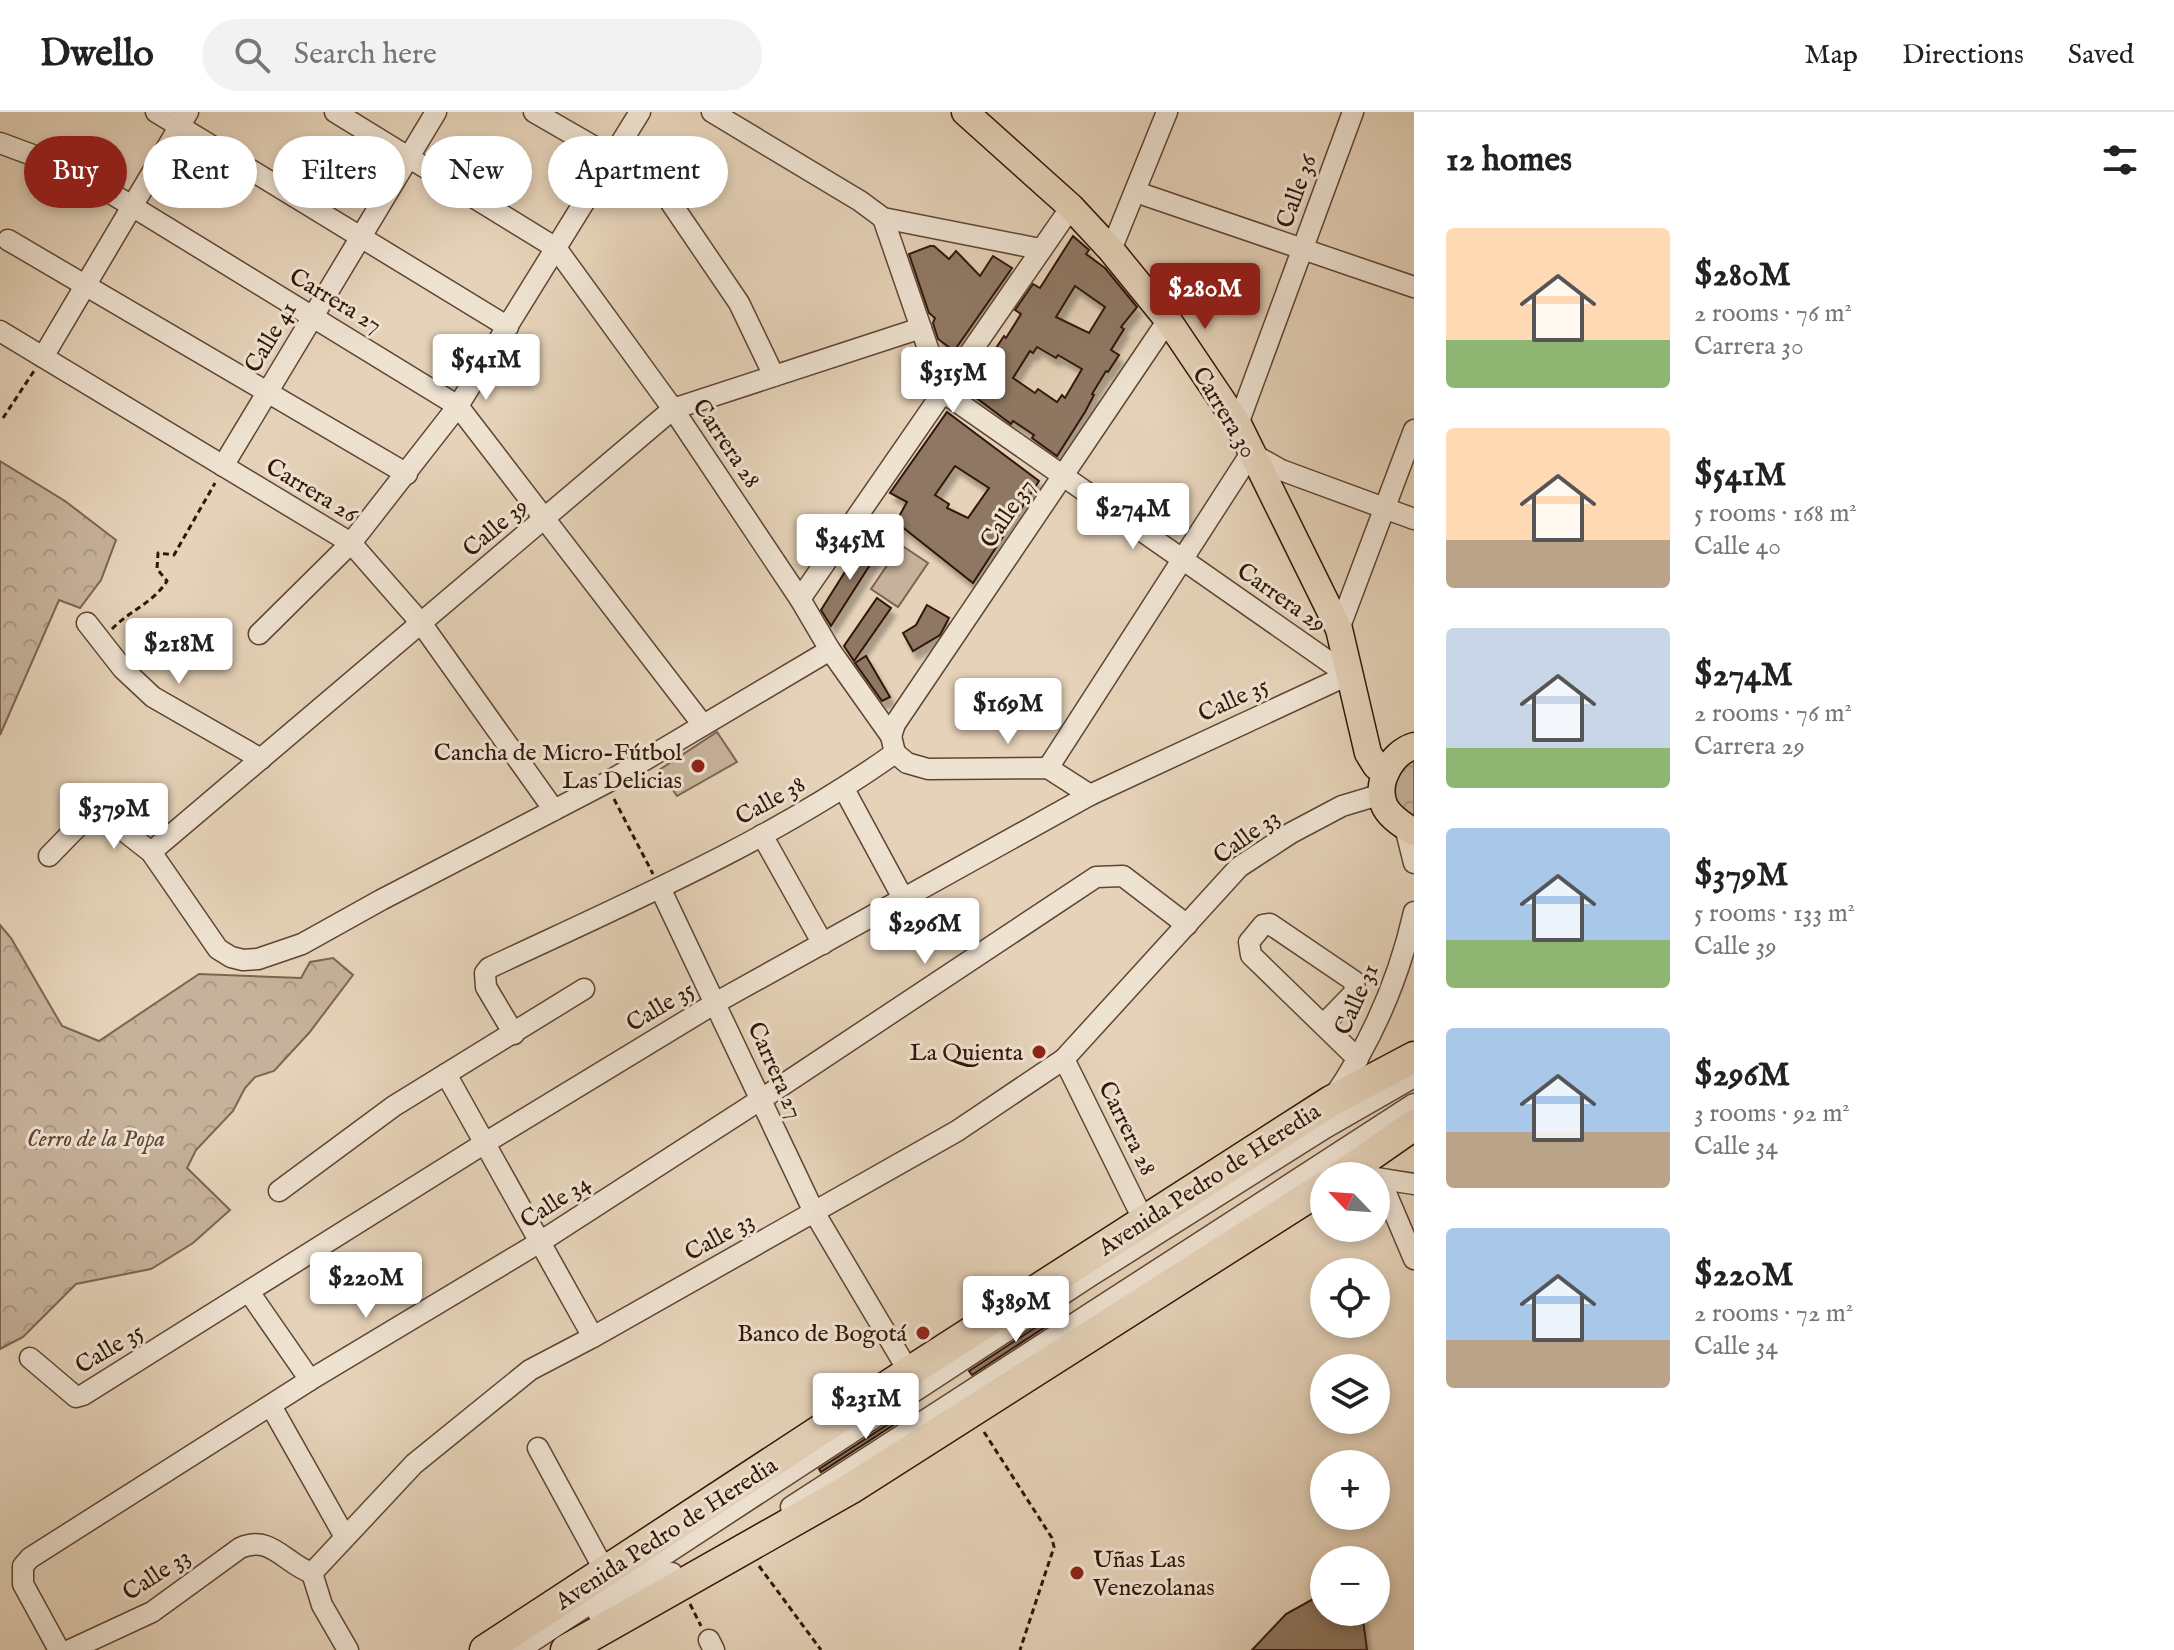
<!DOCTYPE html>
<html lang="en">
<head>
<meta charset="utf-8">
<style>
  body { margin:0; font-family:"IM FELL English",serif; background:#f2f2f2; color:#222; height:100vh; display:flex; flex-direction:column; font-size:30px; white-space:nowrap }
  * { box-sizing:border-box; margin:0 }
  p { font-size:26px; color:#767676 }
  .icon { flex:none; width:44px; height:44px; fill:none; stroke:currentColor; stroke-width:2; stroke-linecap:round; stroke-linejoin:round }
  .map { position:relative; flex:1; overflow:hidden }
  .sheet { display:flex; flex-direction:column; background:#fff; width:760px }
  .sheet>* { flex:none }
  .banner { position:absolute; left:24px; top:24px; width:760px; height:72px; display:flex; gap:16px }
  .needle { width:52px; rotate:295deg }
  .controls { position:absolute; left:1310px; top:1050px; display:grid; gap:16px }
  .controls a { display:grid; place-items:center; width:80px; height:80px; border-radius:50%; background:#fff; box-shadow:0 4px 12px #0003; font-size:40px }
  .price { position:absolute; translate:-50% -68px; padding:0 18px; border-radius:8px; background:#fff; color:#222; font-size:26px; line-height:52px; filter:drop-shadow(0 2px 4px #0008) }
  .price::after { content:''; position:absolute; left:50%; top:48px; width:24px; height:18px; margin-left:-12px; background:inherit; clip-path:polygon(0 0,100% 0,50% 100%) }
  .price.active { background:#8f2418; color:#fff }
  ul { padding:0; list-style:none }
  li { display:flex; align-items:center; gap:24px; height:200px; padding:0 32px }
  li span { display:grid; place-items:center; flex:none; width:224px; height:160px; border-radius:8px; color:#555 }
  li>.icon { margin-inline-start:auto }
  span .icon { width:96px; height:96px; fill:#fffc; stroke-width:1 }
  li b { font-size:34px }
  h2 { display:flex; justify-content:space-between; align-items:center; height:96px; padding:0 32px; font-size:34px }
  .tag { padding:0 28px; border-radius:36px; background:#fff; box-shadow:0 4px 12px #0003; font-size:28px; line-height:72px }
  .tag.active { background:#8f2418; color:#fff }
  header { display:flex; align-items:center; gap:48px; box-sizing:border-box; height:112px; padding:0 40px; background:#fff; border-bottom:2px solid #e0e0e0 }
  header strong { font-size:38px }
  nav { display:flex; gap:44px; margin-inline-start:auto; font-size:28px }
  .search { width:560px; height:72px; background:#f2f2f2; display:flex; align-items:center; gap:20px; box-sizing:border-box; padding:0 28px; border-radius:44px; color:#767676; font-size:30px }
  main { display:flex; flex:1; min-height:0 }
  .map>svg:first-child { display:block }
</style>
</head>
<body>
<header>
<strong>Dwello</strong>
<div class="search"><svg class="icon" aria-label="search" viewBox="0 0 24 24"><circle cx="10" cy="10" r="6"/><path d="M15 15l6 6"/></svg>Search here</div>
<nav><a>Map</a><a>Directions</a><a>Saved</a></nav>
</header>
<main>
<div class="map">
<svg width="1414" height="1538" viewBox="0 0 1414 1538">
  <defs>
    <pattern id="forest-crowns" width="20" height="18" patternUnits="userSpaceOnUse" patternTransform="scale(2)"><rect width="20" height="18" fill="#c6b29a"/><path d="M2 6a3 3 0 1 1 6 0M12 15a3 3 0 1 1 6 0" fill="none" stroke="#ab9883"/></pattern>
    <filter id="shadow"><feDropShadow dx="4.5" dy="8" stdDeviation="2" flood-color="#0004"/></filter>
  </defs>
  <rect width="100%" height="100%" fill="#e5d2b8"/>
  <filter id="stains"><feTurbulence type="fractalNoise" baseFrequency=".0025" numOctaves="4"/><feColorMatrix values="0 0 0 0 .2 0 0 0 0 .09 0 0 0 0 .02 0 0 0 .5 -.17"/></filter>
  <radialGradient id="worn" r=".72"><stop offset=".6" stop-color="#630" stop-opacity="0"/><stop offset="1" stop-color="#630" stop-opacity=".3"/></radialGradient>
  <g fill="url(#forest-crowns)" stroke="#7c6450" stroke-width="2">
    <polygon points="0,349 65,389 116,428 101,468 80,496 59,488 0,623"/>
    <path d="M1414,645V711L1394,686C1394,668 1398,656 1414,645Z"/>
    <polygon points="0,813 11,826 62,914 99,929 199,862 301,866 310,850 333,846 353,863 309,921 274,959 255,965 245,976 233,999 196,1038 187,1056 230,1098 193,1131 151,1157 76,1172 23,1225 0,1237"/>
  </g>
  <g fill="#c6b29a" stroke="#7c6450" stroke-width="2">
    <polygon points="901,433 928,451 898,495 871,477"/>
    <polygon points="717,620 737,650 677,684 659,658"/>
  </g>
  <g fill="#8f7863" stroke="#311607" stroke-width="2" fill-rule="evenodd" filter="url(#shadow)">
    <path d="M1073,124L1089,138L1086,142L1105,156L1137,195L1121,215L1124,217L1111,238L1119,243L1108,260L1106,259L1092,282L1094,283L1085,300L1057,344L1032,326L1034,323L1013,309L1011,312L962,275L991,237L994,239L1004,224L1006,226L1021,202L1015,198L1033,172L1040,176ZM1075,174L1105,195L1089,221L1056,205ZM1037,235L1056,246L1058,243L1082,257L1065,286L1062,283L1057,290L1038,277L1035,281L1013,266L1030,239L1033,241Z"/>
    <polygon points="930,134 934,134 949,147 956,139 980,164 993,144 1012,156 954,239 938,227 933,211 935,206 929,201 909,142"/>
    <path d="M947,300L1039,369L973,471L896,410L907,390L890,381ZM955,354L989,376L968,406L947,396L949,392L935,383Z"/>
    <polygon points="870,427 882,434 831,514 821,498 853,447 857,449"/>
    <polygon points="877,486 891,496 854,549 844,534"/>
    <polygon points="927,493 949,506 940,523 913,539 903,521 916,513"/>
    <polygon points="866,544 890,585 882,589 855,551"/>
    <polygon points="1059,1200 1062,1204 972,1263 969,1259"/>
    <polygon points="910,1298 912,1301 821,1360 819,1357"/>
    <polygon points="1324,1481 1324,1500 1362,1500 1367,1538 1252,1538 1286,1502"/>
  </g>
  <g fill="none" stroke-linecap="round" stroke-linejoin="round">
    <defs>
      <g id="minor">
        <polyline points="156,0 508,215"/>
        <polyline points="335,0 556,136 673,297 800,487 830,538 891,624 895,641"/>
        <polyline points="534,0 612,45"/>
        <polyline points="712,0 860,89 883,106 1040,137"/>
        <polyline points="0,31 73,58 458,294 703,613"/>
        <polyline points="1136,80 1414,175"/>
        <polyline points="671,91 739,191 774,264"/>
        <polyline points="883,106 943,280 1348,563"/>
        <polyline points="8,128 407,362"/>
        <polyline points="1111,138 1167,0"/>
        <polyline points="0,219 351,431 421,511 554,698"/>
        <polyline points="43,245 188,0"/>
        <polyline points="1238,312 1353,0"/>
        <polyline points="223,354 436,0"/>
        <polyline points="800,487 1071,95"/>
        <polyline points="87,511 123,557 153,585 261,647"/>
        <polyline points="1339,517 1414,318"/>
        <polyline points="259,522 351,431 458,294 640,0"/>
        <polyline points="891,624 895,612 1168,208"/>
        <polyline points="895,641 907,651 928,657 1048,656 1090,683"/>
        <polyline points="1048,656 1251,341 1281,358 1414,407"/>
        <polyline points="844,677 904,788"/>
        <polyline points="1405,715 1414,751"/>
        <polyline points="762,723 823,832"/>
        <polyline points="151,740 673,297 921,216"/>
        <polyline points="49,744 89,703 95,700 101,701 151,740 218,837 231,845 243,848 258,847 302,832 381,788 606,671 830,538"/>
        <polyline points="660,776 814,1100 909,1260"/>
        <polyline points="1324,912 1355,880 1354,869 1270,812 1263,813 1249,830 1251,843 1358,947"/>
        <path d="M514,922L486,875L485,861L489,856C627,791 770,730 895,641"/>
        <polyline points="1064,947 1144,1109"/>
        <polyline points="446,962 593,1225"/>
        <path d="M1333,986C1372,929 1399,867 1414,800"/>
        <polyline points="1376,1066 1414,1072"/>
        <polyline points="1380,1067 1414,1147"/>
        <polyline points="279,1079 394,994 584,877"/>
        <polyline points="249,1180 310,1268"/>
        <polyline points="30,1246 76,1285 83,1283 485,1031 717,890 1090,683 1348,563"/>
        <polyline points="271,1294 345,1425"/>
        <polyline points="538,1336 606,1461"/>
        <polyline points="791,1395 1414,992"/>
        <polyline points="312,1461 414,1352 530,1258 593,1225 957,1019 1064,947 1239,755 1291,721 1342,694 1382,682"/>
        <polyline points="312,1461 322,1493 348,1538"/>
        <polyline points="598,1501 672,1461"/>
        <polyline points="709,1528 714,1538"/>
        <polyline points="59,1538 23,1472 23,1454 30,1446 310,1268 540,1130 760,988 1096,765 1123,764 1187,813"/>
        <path d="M70,1538L152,1500L240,1436C271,1422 285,1452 312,1461"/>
        <polyline points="519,1538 1092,1163 1325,1016 1414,965"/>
      </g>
      <g id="major">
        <polyline points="965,0 1071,95 1111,138 1168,208 1238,312 1339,517 1368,641 1376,654 1386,660"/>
        <path d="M1414,634C1391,641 1374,672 1385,695C1391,706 1404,714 1414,720"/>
      </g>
      <g id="highway">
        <polyline points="1341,1064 1414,1013"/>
        <polyline points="485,1538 909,1260 1331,989 1414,945"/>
        <polyline points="566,1538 850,1377 1324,1075"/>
      </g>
    </defs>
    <use href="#minor" stroke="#5e4533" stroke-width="23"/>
    <use href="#major" stroke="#311607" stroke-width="29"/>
    <use href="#highway" stroke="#311607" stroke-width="33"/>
    <g stroke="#311607" stroke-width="3" stroke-dasharray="6 4" stroke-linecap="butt">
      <polyline points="3,306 34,259"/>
      <path d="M112,517C129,499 153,491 167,469L157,457L158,441L174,443L215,371"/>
      <polyline points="614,687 653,762"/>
      <polyline points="984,1320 1052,1426 1054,1435 1020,1538"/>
      <polyline points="759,1454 821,1538"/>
      <polyline points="690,1492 701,1514"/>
    </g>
    <use href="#minor" stroke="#eee2d1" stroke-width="20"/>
    <use href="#major" stroke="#e5d2b8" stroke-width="26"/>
    <use href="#highway" stroke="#e5d2b8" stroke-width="30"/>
  </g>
  <g fill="#8f2418" stroke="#eee2d1" stroke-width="3">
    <circle cx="698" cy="654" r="8"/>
    <circle cx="1039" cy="940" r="8"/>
    <circle cx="923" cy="1221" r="8"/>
    <circle cx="1077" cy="1461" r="8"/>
  </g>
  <g text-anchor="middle" stroke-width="6" stroke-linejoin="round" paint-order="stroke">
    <g font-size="24" fill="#311607" stroke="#eee2d1">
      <text transform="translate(1296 79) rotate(-70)" y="8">Calle 36</text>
      <text transform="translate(336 188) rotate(31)" y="8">Carrera 27</text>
      <text transform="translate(270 225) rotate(-59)" y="8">Calle 41</text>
      <text transform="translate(1225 300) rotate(59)" y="8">Carrera 30</text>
      <text transform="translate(727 331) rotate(56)" y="8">Carrera 28</text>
      <text transform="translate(312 378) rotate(31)" y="8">Carrera 26</text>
      <text transform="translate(1007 401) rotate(-56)" y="8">Calle 37</text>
      <text transform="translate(495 415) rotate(-40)" y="8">Calle 39</text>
      <text transform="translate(1282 485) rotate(35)" y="8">Carrera 29</text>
      <text transform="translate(1233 587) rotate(-25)" y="8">Calle 35</text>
      <text transform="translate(770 688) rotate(-29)" y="8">Calle 38</text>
      <text transform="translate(1246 724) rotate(-36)" y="8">Calle 33</text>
      <text transform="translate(1356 887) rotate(-66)" y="8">Calle 31</text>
      <text transform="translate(660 894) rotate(-31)" y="8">Calle 35</text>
      <text transform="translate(776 958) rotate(66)" y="8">Carrera 27</text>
      <text transform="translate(1128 1016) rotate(64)" y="8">Carrera 28</text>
      <text transform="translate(1209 1067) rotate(-33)" y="8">Avenida Pedro de Heredia</text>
      <text transform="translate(555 1089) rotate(-33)" y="8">Calle 34</text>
      <text transform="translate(719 1124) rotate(-29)" y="8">Calle 33</text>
      <text transform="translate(109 1236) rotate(-31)" y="8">Calle 35</text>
      <text transform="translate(666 1421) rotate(-33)" y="8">Avenida Pedro de Heredia</text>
      <text transform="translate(156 1462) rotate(-33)" y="8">Calle 33</text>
    </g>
    <g font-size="24" fill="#311607" stroke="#eee2d1" text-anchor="end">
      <text x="682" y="648">Cancha de Micro-Fútbol<tspan x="682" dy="28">Las Delicias</tspan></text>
      <text x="1023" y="948">La Quienta</text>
      <text x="907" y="1229">Banco de Bogotá</text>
      <text x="1093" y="1455" text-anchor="start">Uñas Las<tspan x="1093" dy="28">Venezolanas</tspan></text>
    </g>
    <g font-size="24" font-style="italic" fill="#5e4533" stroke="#eee2d1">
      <text x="96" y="1034">Cerro de la Popa</text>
    </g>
  </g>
  <rect width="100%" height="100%" filter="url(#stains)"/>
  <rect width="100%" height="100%" fill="url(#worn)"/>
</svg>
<div class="controls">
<a><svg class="needle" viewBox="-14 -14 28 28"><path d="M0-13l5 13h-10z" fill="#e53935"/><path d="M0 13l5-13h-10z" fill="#767676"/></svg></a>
<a><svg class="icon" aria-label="locate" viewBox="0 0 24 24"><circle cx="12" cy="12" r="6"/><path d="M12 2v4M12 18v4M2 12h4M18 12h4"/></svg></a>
<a><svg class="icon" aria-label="layers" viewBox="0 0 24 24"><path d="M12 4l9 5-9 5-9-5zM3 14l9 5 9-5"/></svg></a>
<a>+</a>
<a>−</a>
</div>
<b class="price active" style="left:1205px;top:219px">$280M</b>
<b class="price" style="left:486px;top:290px">$541M</b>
<b class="price" style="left:953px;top:303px">$315M</b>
<b class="price" style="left:1133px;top:439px">$274M</b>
<b class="price" style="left:850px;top:470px">$345M</b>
<b class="price" style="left:179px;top:574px">$218M</b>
<b class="price" style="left:1008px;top:634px">$169M</b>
<b class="price" style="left:114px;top:739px">$379M</b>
<b class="price" style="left:925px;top:854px">$296M</b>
<b class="price" style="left:366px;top:1208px">$220M</b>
<b class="price" style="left:1016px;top:1232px">$389M</b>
<b class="price" style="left:866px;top:1329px">$231M</b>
<div class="banner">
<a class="tag active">Buy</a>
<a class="tag">Rent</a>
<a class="tag">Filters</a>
<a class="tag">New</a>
<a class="tag">Apartment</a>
</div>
</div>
<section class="sheet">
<h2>12 homes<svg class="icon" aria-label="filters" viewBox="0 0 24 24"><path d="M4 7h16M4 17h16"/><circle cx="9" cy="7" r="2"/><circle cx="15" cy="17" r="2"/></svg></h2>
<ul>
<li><span style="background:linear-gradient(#ffd9b3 70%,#8fb573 0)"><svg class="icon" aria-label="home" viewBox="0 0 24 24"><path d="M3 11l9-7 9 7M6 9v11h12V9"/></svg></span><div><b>$280M</b><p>2 rooms · 76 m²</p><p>Carrera 30</p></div></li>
<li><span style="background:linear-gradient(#ffd9b3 70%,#b9a48a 0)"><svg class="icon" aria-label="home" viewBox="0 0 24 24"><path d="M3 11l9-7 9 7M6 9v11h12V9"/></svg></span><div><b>$541M</b><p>5 rooms · 168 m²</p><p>Calle 40</p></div></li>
<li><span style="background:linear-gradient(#c9d6e8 75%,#8fb573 0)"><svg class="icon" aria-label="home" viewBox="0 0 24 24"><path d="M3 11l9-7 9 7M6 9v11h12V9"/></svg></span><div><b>$274M</b><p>2 rooms · 76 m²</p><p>Carrera 29</p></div></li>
<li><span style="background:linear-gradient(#a9c7e8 70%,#8fb573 0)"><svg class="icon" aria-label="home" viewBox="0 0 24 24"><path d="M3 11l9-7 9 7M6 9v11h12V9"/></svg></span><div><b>$379M</b><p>5 rooms · 133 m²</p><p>Calle 39</p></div></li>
<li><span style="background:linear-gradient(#a9c7e8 65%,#b9a48a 0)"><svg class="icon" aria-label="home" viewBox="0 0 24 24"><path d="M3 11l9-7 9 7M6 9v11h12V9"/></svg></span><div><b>$296M</b><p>3 rooms · 92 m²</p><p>Calle 34</p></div></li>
<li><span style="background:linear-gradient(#a9c7e8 70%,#b9a48a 0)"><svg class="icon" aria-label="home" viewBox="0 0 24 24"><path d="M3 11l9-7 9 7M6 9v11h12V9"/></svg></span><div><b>$220M</b><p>2 rooms · 72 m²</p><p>Calle 34</p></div></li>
</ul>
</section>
</main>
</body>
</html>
